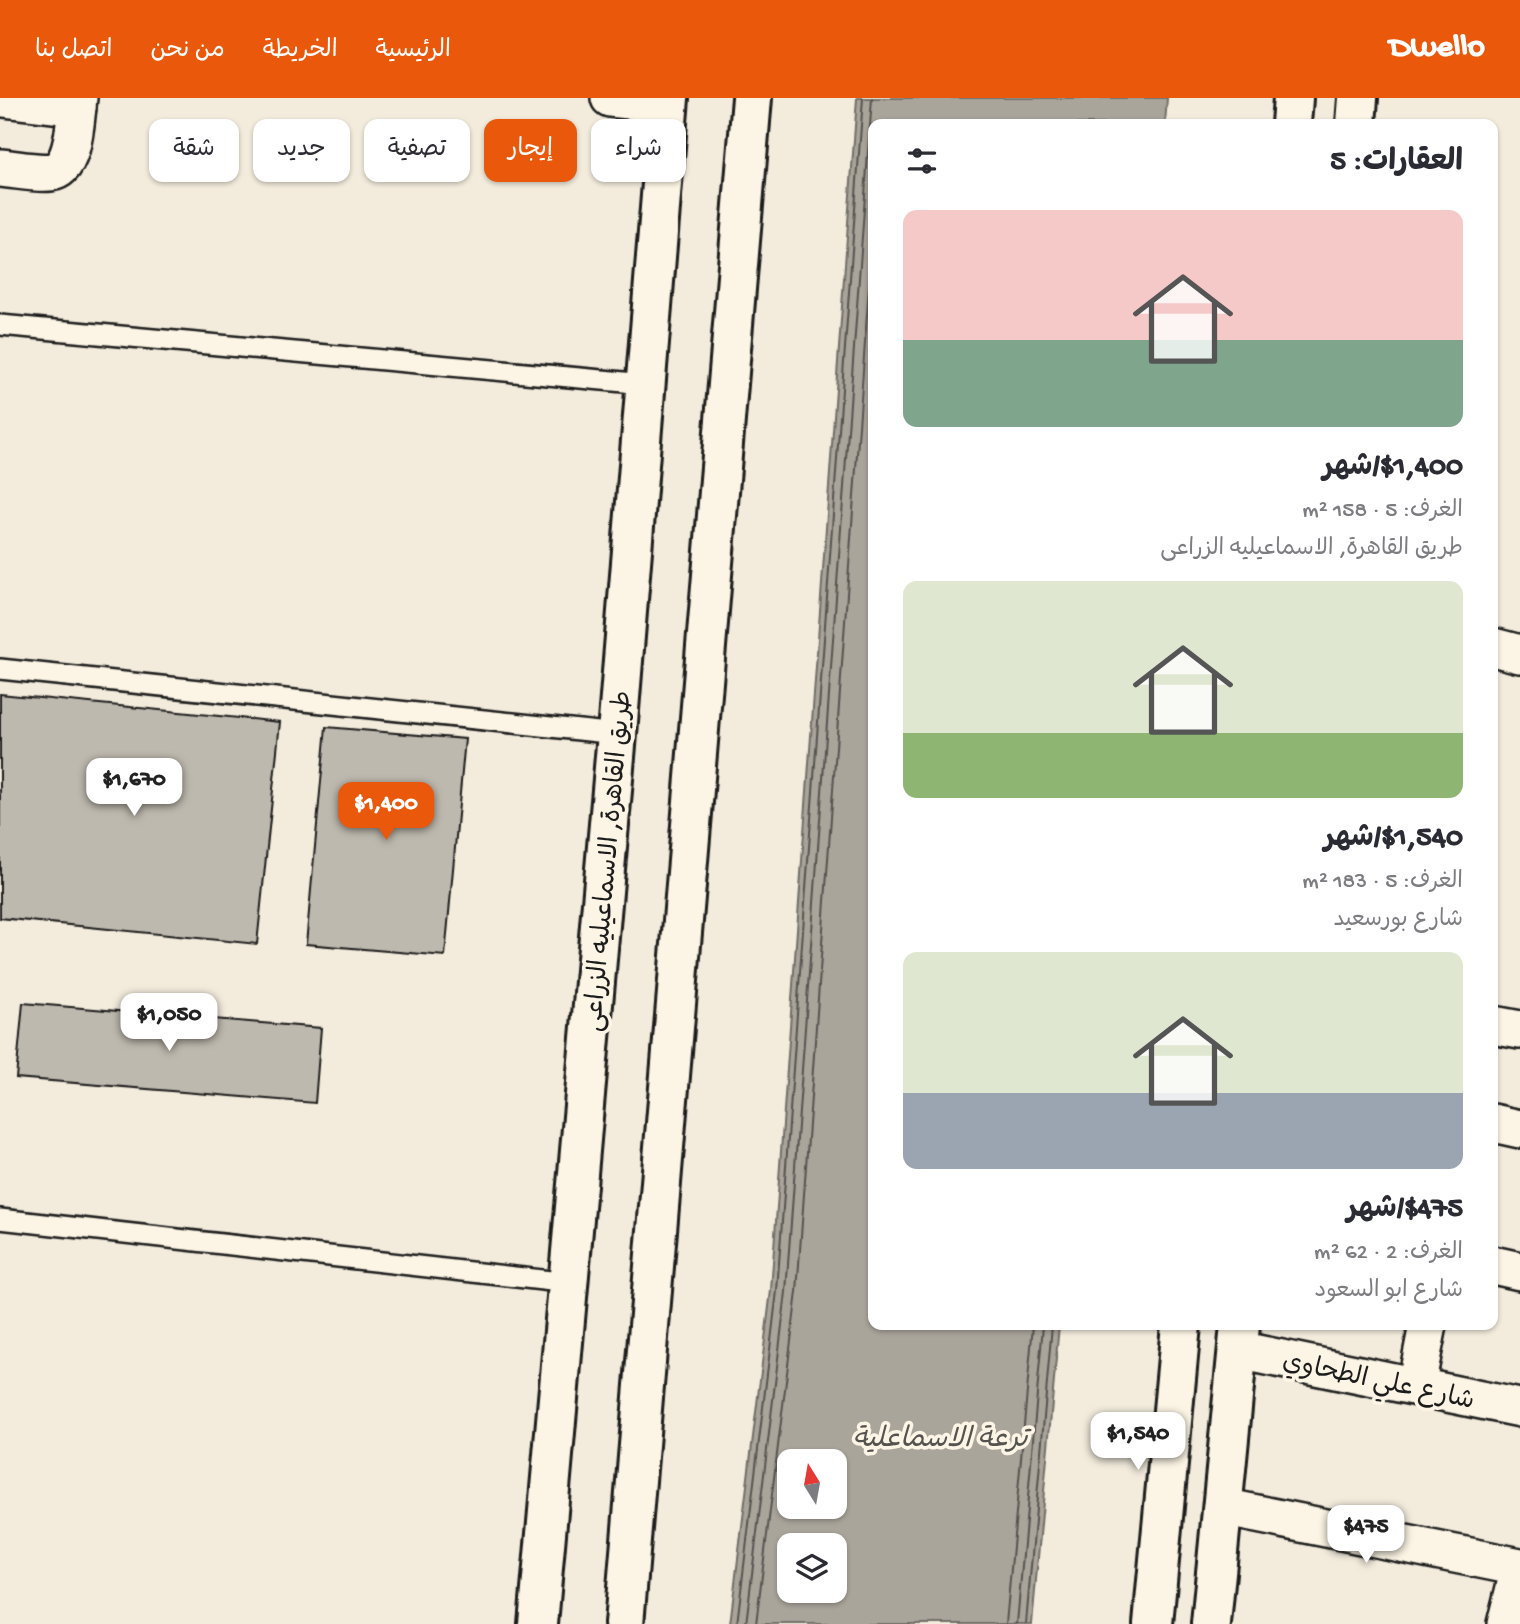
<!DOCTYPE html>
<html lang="ar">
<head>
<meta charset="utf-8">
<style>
  body { margin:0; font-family:"Gochi Hand","Playpen Sans Arabic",sans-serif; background:#f2f2f3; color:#2b2b33; direction:rtl; height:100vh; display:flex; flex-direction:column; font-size:26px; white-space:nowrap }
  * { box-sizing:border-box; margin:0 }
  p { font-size:23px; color:#7c7c81 }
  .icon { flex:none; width:38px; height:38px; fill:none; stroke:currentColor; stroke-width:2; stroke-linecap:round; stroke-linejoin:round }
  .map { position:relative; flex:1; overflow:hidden; direction:ltr }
  .drawer { position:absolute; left:868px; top:21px; width:630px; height:1211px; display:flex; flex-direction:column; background:#fff; border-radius:14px; box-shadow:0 2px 5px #0004; direction:rtl }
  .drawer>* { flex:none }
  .guide { position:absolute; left:21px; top:21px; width:665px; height:63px; direction:rtl; display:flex; gap:14px }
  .needle { width:46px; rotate:349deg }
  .controls { position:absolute; left:777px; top:1351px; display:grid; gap:14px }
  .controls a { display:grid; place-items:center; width:70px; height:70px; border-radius:14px; background:#fff; box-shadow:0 2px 5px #0004; font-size:35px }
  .price { position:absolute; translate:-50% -60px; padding:0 16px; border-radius:14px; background:#fff; color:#222; font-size:23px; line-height:46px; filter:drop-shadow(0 2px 4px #0008) }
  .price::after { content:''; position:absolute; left:50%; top:42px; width:21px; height:16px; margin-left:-10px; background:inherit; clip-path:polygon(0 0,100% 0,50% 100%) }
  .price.current { background:#ea580c; color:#fff }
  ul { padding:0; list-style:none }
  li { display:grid; align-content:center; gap:14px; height:371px; padding:0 35px }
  li span { display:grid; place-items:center; height:217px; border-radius:14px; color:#555 }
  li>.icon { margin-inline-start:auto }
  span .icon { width:126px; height:126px; fill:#fffc; stroke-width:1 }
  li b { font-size:30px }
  h2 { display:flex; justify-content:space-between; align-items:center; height:84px; padding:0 35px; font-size:30px }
  .pill { padding:0 24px; border-radius:14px; background:#fff; box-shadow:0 2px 5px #0004; font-size:24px; line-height:63px }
  .pill.current { background:#ea580c; color:#fff }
  header { display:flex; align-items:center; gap:42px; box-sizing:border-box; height:98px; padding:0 35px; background:#ea580c; color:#fff }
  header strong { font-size:33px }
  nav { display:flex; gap:38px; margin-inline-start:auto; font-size:24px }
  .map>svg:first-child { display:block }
</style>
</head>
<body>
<header>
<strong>Dwello</strong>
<nav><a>الرئيسية</a><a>الخريطة</a><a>من نحن</a><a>اتصل بنا</a></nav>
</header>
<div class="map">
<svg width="1520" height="1526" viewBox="0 0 1520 1526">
  <rect width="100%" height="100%" fill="#f3ecdd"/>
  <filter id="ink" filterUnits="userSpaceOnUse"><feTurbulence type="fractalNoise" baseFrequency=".0143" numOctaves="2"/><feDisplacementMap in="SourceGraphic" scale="14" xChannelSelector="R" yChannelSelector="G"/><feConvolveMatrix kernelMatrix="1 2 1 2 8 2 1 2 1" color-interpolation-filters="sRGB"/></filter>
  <g filter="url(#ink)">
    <path fill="#aaa59b" stroke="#716e68" stroke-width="2" fill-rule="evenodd" d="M857,0H1167L1165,26H873V1227H1059L1032,1526H730L771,1192ZM789,1363H835V1409H789ZM789,1447H835V1493H789Z"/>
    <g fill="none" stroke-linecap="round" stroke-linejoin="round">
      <g stroke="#55534f" stroke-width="2">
        <polyline points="737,1526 777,1193 863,0"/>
        <polyline points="746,1526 786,1194 872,0"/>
        <polyline points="756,1526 797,1194 873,133"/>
        <polyline points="1006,1526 1033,1227"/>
        <polyline points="1017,1526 1043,1227"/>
        <polyline points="1026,1526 1052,1227"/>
      </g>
    </g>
    <g fill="#beb9ae" stroke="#1c1c1c" stroke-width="2">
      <polygon points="0,596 280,624 257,846 0,820"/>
      <polygon points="326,629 465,641 445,858 306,846"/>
      <polygon points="23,905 321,930 315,1005 16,980"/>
    </g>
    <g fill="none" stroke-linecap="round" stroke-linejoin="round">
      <defs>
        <g id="lane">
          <polyline points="0,227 646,286"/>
          <polyline points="0,571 617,636"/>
          <polyline points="0,1121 569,1185"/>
        </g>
        <g id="street">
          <polyline points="3,0 77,9"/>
          <polyline points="610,0 668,6"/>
          <path d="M0,70C16,71 35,76 51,74C75,71 75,20 78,0"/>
          <polyline points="1493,549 1520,556"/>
          <polyline points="1493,927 1520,932"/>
          <polyline points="1493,1025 1520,1031"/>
          <polyline points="1493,1167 1520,1173"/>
          <polyline points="1238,1252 1520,1310"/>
          <polyline points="1416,1288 1428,1227"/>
          <polyline points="1222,1409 1520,1469"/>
          <polyline points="1506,1526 1520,1470"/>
        </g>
        <g id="secondary">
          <polyline points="1291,26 1293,0"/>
          <polyline points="1356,26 1358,0"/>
          <polyline points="1153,1526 1181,1227"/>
          <polyline points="1211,1526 1240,1227"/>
        </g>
        <g id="primary">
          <polyline points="538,1526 617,636 669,0"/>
          <polyline points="624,1526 752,0"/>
        </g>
      </defs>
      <use href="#lane" stroke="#1c1c1c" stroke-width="24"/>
      <use href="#street" stroke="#1c1c1c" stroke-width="42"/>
      <use href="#secondary" stroke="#1c1c1c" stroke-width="44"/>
      <use href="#primary" stroke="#1c1c1c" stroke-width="44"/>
      <use href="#lane" stroke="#fcf5e5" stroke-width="19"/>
      <use href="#street" stroke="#fcf5e5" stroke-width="37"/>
      <use href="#secondary" stroke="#fcf5e5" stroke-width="38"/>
      <use href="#primary" stroke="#fcf5e5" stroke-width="38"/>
    </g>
  </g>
  <g text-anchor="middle" stroke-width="7" stroke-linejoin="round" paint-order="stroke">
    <g font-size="26" fill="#1c1c1c" stroke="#fcf5e5">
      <text transform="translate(606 763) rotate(-85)" y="9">طريق القاهرة, الاسماعيليه الزراعى</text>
      <text transform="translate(1379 1281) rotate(12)" y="9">شارع علي الطحاوي</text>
    </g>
    <g font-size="28" font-style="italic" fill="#55534f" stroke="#fcf5e5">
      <text x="940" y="1348">ترعة الاسماعلية</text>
    </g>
  </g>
</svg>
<div class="controls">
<a><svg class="needle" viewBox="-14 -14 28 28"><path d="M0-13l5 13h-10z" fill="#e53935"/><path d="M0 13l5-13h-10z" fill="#7c7c81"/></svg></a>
<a><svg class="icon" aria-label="layers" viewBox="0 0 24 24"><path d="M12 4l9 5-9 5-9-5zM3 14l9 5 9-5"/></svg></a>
</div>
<b class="price" style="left:134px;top:720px">$1,670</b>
<b class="price current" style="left:386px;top:744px">$1,400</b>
<b class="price" style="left:169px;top:955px">$1,050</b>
<b class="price" style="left:1138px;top:1374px">$1,540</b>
<b class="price" style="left:1366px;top:1467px">$475</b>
<div class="guide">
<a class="pill">شراء</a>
<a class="pill current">إيجار</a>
<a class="pill">تصفية</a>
<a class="pill">جديد</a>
<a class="pill">شقة</a>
</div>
<section class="drawer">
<h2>العقارات: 5<svg class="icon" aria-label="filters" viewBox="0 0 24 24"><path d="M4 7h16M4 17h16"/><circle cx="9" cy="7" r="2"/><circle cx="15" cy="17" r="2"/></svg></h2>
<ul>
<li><span style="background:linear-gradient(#f6c9c9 60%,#7fa58c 0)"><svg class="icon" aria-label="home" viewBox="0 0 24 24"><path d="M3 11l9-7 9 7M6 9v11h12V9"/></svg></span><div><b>$1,400/شهر</b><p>الغرف: 5 · 158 m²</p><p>طريق القاهرة, الاسماعيليه الزراعى</p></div></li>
<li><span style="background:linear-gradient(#dfe7d0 70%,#8fb573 0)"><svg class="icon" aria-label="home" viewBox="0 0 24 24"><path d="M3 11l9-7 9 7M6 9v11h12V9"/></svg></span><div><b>$1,540/شهر</b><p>الغرف: 5 · 183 m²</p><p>شارع بورسعيد</p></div></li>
<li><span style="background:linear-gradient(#dfe7d0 65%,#9aa5b1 0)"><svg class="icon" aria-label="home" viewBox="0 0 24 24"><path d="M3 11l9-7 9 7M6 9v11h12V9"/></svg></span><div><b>$475/شهر</b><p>الغرف: 2 · 62 m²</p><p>شارع ابو السعود</p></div></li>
</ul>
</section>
</div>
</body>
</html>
